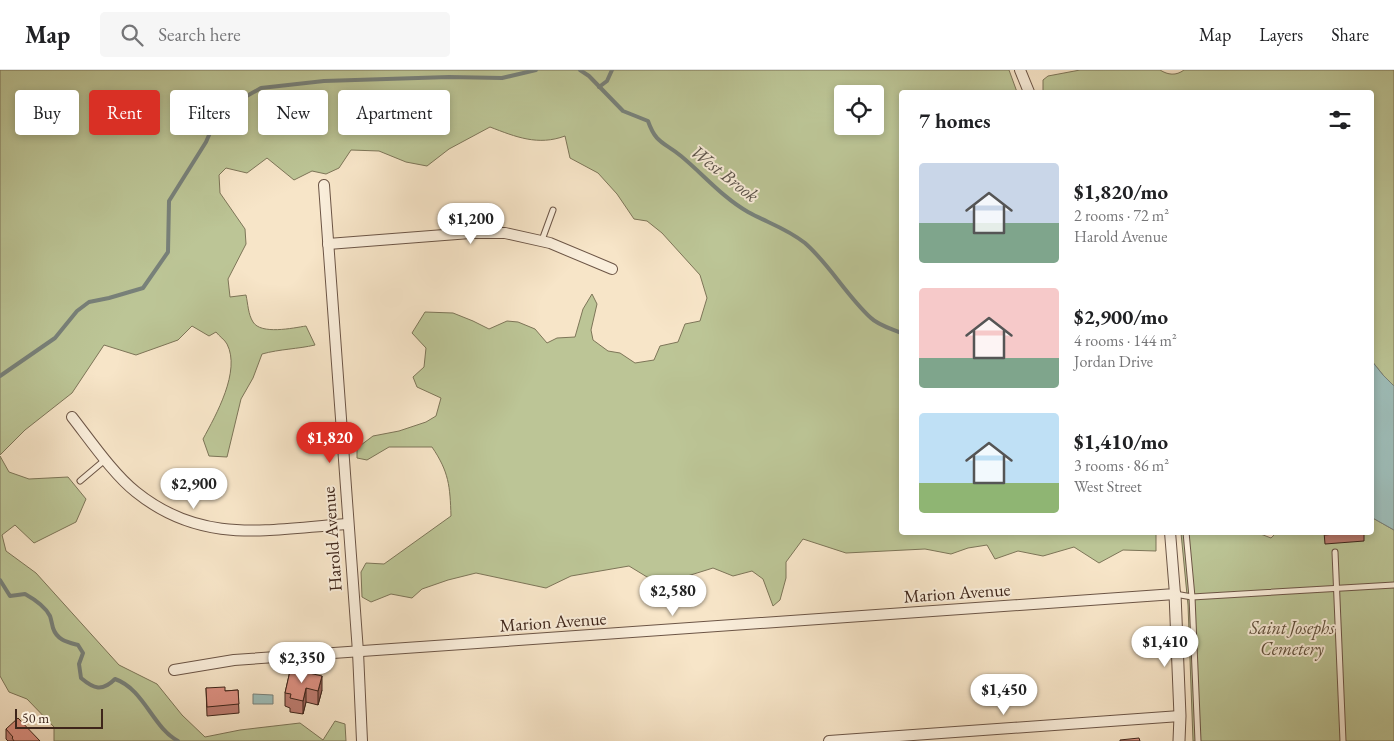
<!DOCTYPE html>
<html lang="en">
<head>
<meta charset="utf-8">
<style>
  body { margin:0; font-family:"EB Garamond",serif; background:#f6f6f6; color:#202124; height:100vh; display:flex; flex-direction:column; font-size:19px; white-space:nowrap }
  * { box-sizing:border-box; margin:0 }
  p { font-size:16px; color:#757577 }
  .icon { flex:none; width:28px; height:28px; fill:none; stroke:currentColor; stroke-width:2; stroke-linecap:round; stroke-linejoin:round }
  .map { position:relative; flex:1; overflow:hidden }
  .sheet { position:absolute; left:899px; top:20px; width:475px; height:445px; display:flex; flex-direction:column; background:#fff; border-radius:5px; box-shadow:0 2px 8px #0003 }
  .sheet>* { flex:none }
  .guide { position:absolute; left:15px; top:20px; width:475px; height:45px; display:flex; gap:10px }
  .tools { position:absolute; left:834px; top:15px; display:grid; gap:10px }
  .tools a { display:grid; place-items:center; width:50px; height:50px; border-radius:5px; background:#fff; box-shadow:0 2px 8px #0003; font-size:25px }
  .scale { position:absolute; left:15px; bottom:12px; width:88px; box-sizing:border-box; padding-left:5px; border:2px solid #3e251a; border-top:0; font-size:14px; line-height:18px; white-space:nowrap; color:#3e251a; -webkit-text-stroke:4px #faeedb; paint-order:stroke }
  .price { position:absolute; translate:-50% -42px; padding:0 11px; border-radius:18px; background:#fff; color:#222; font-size:16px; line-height:32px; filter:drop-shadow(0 1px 2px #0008) }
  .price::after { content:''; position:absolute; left:50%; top:30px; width:15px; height:11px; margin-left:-8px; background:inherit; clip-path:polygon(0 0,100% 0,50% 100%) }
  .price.current { background:#d93025; color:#fff }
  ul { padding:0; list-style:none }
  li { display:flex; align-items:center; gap:15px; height:125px; padding:0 20px }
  li span { display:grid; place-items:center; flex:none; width:140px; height:100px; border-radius:5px; color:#555 }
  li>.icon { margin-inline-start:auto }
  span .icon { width:60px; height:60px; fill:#fffc; stroke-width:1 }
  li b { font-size:21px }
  h2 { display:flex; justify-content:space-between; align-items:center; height:60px; padding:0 20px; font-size:21px }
  .pill { padding:0 18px; border-radius:5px; background:#fff; box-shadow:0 2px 8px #0003; font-size:18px; line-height:45px }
  .pill.current { background:#d93025; color:#fff }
  header { display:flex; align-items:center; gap:30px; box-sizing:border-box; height:70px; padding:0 25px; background:#fff; border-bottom:1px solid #e0e0e0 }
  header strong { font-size:24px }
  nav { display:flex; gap:28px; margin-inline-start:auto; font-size:18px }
  .search { width:350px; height:45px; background:#f6f6f6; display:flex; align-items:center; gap:12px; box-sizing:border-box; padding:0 18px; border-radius:5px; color:#757577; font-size:19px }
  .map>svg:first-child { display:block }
</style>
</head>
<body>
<header>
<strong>Map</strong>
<div class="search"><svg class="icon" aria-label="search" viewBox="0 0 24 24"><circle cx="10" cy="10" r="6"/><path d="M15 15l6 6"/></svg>Search here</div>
<nav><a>Map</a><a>Layers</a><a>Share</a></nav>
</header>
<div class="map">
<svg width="1394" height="671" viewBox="0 0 1394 671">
  <rect width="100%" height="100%" fill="#f7e5c8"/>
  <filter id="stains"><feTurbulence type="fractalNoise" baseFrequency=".004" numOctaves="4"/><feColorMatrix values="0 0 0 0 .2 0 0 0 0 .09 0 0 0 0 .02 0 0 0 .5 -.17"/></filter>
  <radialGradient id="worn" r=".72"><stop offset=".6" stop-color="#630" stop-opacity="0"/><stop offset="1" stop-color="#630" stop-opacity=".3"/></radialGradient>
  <g fill="#bcc596" stroke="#7d7558" fill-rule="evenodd">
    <path d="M0,0H1009L1017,22H901V462L1156,463V481L1123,480L1099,493L1074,477L1043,486L1018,481L995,489L987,475L968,478L951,484L925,479L846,483L803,469L786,492V508L780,530L773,536L763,509L752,501L733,506L713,498L681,508L652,510L629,496L571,506L546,518L476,503L448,510L422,519L412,528L391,524L371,532L362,527L361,502L366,493L384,494L451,446C450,416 449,402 432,377H389L367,390L357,388V378L373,366L399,361L426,352L436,346L441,328L417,317L413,307L424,297L426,278L412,263L425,242L453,243L473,251L489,259L507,251L518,252L535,259L547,273L557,268L575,267L583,239L592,224L597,234L591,260L593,270L608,281L620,283L635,293L654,290L660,276L678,272L685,254L700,251L707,228L700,205L662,163L647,151L634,149L617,124L598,103L570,88L565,66C538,76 516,67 490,57L449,79L427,96L406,92L379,81L351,80L339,98L326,104L312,101L294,110L267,88L247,103L226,98L219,105L220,123L245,159L246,174L228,209L230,227L246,225C248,234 248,244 253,252C261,265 293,258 306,256L315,275C298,279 280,279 262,284L253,308L241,329L227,387L209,386L203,369C216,345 241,301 227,274C225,270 219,266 216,262L209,266L192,256L178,270L136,285L104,275L72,323L25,360L0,385ZM842,24H875V56H842Z"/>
    <path d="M1080,0H1160C1168,5 1176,6 1184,0H1394V316L1383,305L1371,290V22H1043V10L1048,6Z"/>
    <polygon points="0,386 9,402 29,409 68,407 86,429 76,452 34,473 15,455 2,465 6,481 36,503 119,595 157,614 182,645 205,667 240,660 300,653 323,670 335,651 345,654 346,671 54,671 54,657 27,629 9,622 0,606"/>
    <polygon points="1371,447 1394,460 1394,671 1193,671 1188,535 1181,463 1258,463 1271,468 1276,463 1371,462"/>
  </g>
  <g fill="#9ebeba" stroke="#78817a">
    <polygon points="1371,290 1383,305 1394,316 1394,460 1371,447"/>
    <polygon points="253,624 273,625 273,634 253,634"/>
  </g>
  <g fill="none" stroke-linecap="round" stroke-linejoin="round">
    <g stroke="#78817a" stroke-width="4">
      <path d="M580,0L589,6L623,41L648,51C656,74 664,72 681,86C704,105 722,127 748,142C768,153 786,158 805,173C830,195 846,225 871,248C878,255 892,259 901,263"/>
      <polyline points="599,17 607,11 612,0"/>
      <polyline points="0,306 55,268 77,241 89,232 109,228 143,218 168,182 169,131 206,72 216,49 245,27 261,18 324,11 449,7 502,8 536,0"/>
      <path d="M0,510L10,526L25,524C34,529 45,536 50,546C51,549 52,554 53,558C57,570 67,572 78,575L83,583L79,594L81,608C94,619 102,622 115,609C144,619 153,658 178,671"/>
    </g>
    <defs>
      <g id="service">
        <polyline points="542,170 553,140"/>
        <polyline points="80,411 106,389"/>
        <polyline points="1186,462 1192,527 1198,671"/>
        <polyline points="1335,482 1343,671"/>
        <polyline points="1175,524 1192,527 1394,515"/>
      </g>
      <g id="minor">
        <polyline points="1020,0 1029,22"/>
        <polyline points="324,115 358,582 362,671"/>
        <polyline points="328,174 470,163 505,163 550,173 612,199"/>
        <path d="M72,347C90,370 114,405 136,422C203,476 269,459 347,454"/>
        <polyline points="174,600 234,590 1175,524 1170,462"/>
        <polyline points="829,671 1180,646"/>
      </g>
      <polyline id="tertiary" points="1175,524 1180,646 1179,671"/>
    </defs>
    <use href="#service" stroke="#6c5546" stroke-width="7"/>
    <use href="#minor" stroke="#6c5546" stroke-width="12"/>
    <use href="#tertiary" stroke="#6c5546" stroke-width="13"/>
    <use href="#service" stroke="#faeedb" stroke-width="5"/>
    <use href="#minor" stroke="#faeedb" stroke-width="10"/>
    <use href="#tertiary" stroke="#faeedb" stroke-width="11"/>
  </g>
  <g fill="#bd7c70" stroke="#3e251a">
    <polygon points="1324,462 1364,462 1364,471 1325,474"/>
    <polygon points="290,601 322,620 318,635 306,632 303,644 290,642 290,638 285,636 285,623"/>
    <polygon points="206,618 225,621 238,620 239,643 207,646"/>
    <polygon points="6,659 40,671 8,671 6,669"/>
  </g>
  <g fill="#9a655b" stroke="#3e251a">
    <polygon points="322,606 322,620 318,635 318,621"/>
    <polygon points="306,618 306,632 303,644 303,631"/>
  </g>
  <g fill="#dc9082" stroke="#3e251a">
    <polygon points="1325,462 1354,462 1325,465"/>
    <polygon points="296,600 322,606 318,621 306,618 303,631 290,628 291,624 285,623 290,601 296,603"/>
    <polygon points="225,617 225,621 238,620 239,634 207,637 206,618"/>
    <polygon points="18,648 40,671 14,671 12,668 13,667 6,659"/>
    <polygon points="1139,668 1140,671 1120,671 1120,670"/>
  </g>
  <g text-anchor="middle" stroke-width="4" stroke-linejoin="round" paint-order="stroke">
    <g font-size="18" fill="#3e251a" stroke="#faeedb">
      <text transform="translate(332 469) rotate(-94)" y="6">Harold Avenue</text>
      <text transform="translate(957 523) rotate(-4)" y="6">Marion Avenue</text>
      <text transform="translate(553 552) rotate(-4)" y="6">Marion Avenue</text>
    </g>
    <g font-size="18" font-style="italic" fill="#5e4d39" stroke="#faeedb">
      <text x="1292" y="564">Saint Josephs<tspan x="1292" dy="21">Cemetery</tspan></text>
    </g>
    <g font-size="19" font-style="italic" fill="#5b534a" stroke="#faeedb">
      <text transform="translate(725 103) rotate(38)" y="7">West Brook</text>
    </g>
  </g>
  <rect width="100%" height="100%" filter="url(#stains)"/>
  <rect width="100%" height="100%" fill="url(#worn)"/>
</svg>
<div class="tools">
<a><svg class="icon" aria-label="locate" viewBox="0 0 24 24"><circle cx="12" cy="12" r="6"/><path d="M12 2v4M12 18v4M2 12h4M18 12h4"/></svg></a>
</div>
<div class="scale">50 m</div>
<b class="price" style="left:471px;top:175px">$1,200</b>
<b class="price current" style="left:330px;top:394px">$1,820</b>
<b class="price" style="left:194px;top:440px">$2,900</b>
<b class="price" style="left:673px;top:547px">$2,580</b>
<b class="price" style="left:1165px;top:598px">$1,410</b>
<b class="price" style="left:302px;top:614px">$2,350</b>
<b class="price" style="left:1004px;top:646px">$1,450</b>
<div class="guide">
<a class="pill">Buy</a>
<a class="pill current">Rent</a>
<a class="pill">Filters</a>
<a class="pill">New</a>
<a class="pill">Apartment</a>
</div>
<section class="sheet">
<h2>7 homes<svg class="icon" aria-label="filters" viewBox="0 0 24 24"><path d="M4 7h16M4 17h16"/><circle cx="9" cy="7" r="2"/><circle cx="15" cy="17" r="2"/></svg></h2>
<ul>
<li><span style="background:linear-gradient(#c9d6e8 60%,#7fa58c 0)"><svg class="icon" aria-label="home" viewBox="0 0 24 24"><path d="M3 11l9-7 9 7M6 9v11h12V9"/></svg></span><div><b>$1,820/mo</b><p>2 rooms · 72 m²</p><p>Harold Avenue</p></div></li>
<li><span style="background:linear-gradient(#f6c9c9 70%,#7fa58c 0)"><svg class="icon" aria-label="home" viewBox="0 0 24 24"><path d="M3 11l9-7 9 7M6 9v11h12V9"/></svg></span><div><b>$2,900/mo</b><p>4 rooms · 144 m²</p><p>Jordan Drive</p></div></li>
<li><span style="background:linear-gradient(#bfe0f5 70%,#8fb573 0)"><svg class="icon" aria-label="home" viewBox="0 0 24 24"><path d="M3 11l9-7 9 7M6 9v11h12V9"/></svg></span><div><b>$1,410/mo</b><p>3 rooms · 86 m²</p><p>West Street</p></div></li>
</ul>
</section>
</div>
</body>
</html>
